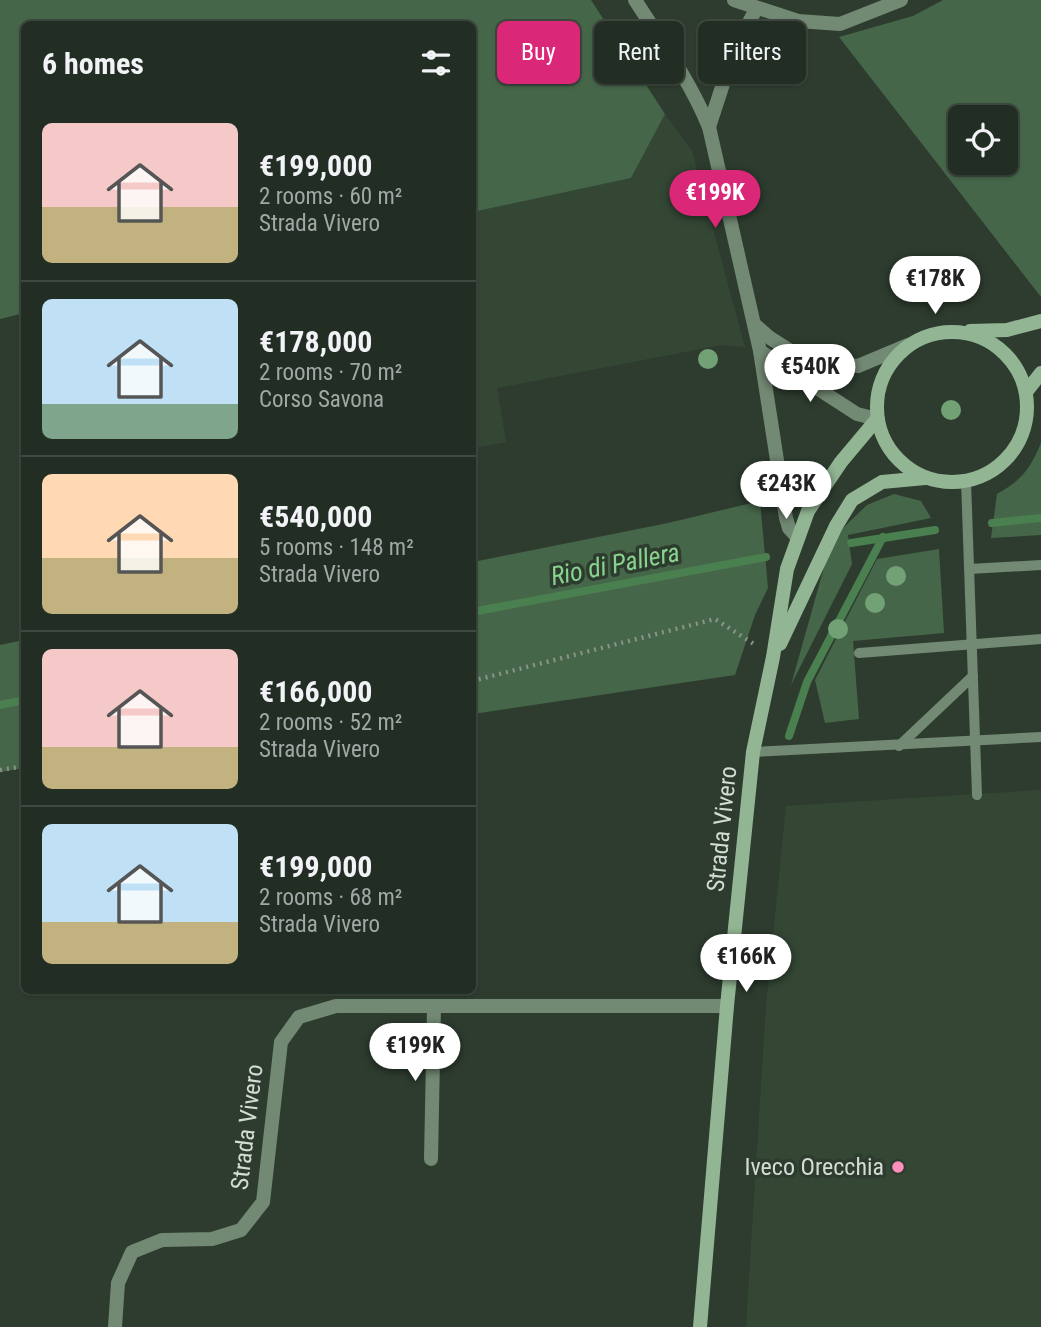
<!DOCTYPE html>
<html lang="en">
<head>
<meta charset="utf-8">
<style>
  body { margin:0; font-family:"Roboto Condensed",sans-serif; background:#2a352b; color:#f1f3f6; height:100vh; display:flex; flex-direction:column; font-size:26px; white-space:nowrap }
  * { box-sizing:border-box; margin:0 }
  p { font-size:23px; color:#a2a8a6 }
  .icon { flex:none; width:38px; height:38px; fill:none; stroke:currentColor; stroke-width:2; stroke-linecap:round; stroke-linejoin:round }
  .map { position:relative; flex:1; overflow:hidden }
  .drawer { position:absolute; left:21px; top:21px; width:455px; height:973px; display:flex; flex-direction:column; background:#222d23; border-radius:10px; box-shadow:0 2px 5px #0004,0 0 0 2px #3f4941 }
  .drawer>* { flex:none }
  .banner { position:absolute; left:497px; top:21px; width:438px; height:63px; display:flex; gap:14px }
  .buttons { position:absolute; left:948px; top:105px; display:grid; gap:14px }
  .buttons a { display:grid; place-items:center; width:70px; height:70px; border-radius:10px; background:#222d23; box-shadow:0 2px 5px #0004,0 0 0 2px #3f4941; font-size:35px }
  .price { position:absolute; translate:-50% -60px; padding:0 16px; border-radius:24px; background:#fff; color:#222; font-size:23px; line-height:46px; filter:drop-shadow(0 2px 4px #0008) }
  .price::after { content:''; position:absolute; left:50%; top:42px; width:21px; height:16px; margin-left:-10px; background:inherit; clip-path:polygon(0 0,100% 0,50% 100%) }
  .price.selected { background:#db2777; color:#fff }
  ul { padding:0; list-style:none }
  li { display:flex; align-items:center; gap:21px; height:175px; padding:0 21px }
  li+li { border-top:2px solid #3f4941 }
  li span { display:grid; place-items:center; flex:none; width:196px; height:140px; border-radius:10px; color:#555 }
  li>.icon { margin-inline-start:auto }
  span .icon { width:84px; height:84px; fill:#fffc; stroke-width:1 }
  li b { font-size:30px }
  h2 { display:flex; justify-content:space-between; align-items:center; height:84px; padding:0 21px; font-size:30px }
  .tag { padding:0 24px; border-radius:10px; background:#222d23; box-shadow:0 2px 5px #0004,0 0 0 2px #3f4941; font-size:24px; line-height:63px }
  .tag.selected { background:#db2777; color:#fff }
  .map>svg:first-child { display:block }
</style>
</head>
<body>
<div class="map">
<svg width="1041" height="1327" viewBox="0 0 1041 1327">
  <rect width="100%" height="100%" fill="#2e3c2f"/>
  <g fill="#344735">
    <polygon points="665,114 692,151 745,347 721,345 497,388 506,442 473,448 473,212 631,178"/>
    <polygon points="1041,790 1041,1327 746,1327 766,1007 786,806"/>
  </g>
  <g fill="#466649" fill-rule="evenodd">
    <polygon points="0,0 591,0 665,114 631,178 473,212 472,24 24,24 24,313 0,319"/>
    <path d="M943,0H1041V297L839,37L913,16ZM961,117H1006V163H961Z"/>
    <path d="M1041,443V535L991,538L997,494C1022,480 1030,469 1041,443Z"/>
    <polygon points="894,494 921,501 931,518 848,535 852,564 791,685 825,564 841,530 867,505"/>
    <polygon points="760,501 768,588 755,615 735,675 473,714 473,562 668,523"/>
    <polygon points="939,549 944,633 853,641 859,719 825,723 815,680 877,559"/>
    <polygon points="24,640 24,768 0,772 0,645"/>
  </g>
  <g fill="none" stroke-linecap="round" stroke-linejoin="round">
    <g stroke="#4a7f4f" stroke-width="8">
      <polyline points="992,523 1041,518"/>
      <polyline points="851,543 935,530"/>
      <polyline points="472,612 766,557"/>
      <polyline points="0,705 24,700"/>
      <polyline points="789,736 807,682 883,537"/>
    </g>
    <g stroke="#889389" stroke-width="4.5" stroke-dasharray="2 5" stroke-linecap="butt">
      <polyline points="472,681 715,619 757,646"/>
      <polyline points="0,770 24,766"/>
    </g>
    <g stroke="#728973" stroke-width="10">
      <polyline points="966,481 977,795"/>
      <polyline points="969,569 1041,565"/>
      <polyline points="859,653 1041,639"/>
      <polyline points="899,746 973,676"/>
      <polyline points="753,752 1041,737"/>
    </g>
    <g stroke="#728973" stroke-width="14">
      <path d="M635,0C662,42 690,81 709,127L760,351L786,518L789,528L798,538"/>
      <polyline points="734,0 798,21 840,24 901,0"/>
      <polyline points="709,127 733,53 756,9"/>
      <polyline points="755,325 770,338 808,362 858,366 908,345"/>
      <polyline points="760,351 857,414 877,419"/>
      <polyline points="431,1159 434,1008"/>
      <polyline points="115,1327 118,1283 132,1252 162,1240 212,1239 241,1230 263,1202 281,1042 299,1017 336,1006 727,1006"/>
    </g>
    <g stroke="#92b694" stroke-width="14">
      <polyline points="970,331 1007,330 1041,321"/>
      <circle cx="952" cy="407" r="75"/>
      <polyline points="1026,392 1041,373"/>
      <polyline points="780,644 836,526 852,500 882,482 925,478"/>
      <polyline points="700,1327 727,1006 753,752 773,657 787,569 808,511 841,462 877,419"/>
    </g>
  </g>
  <g fill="#71a174">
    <circle cx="708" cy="359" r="10"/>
    <circle cx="951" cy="410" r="10"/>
    <circle cx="896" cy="576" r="10"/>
    <circle cx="875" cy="603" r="10"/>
    <circle cx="838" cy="629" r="10"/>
  </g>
  <circle fill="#fe8ebc" stroke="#2e3c2f" stroke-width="2.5" cx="898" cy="1167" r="7"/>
  <g text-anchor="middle" stroke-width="7" stroke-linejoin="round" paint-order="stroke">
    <g font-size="24" fill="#d4ddd5" stroke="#2e3c2f">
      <text transform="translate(722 829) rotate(-84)" y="8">Strada Vivero</text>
      <text transform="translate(247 1127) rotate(-83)" y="8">Strada Vivero</text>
    </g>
    <g font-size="24" fill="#d4ddd5" stroke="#2e3c2f" text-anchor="end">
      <text x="884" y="1175">Iveco Orecchia</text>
    </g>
    <g font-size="26" font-style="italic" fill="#88d48f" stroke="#2e3c2f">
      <text transform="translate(615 564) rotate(-11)" y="9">Rio di Pallera</text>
    </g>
  </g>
</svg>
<div class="buttons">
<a><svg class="icon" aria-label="locate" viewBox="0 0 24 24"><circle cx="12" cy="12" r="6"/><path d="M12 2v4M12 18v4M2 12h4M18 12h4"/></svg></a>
</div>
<b class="price selected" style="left:715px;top:230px">€199K</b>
<b class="price" style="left:935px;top:316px">€178K</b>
<b class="price" style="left:810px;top:404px">€540K</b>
<b class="price" style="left:786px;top:521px">€243K</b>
<b class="price" style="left:746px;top:994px">€166K</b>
<b class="price" style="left:415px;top:1083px">€199K</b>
<div class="banner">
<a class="tag selected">Buy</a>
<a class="tag">Rent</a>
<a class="tag">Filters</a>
</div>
<section class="drawer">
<h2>6 homes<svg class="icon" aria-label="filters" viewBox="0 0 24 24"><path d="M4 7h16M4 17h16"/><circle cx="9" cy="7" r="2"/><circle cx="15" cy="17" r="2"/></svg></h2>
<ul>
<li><span style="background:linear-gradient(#f6c9c9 60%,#c2b280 0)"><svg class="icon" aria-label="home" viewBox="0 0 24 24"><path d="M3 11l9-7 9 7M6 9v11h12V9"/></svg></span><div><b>€199,000</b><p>2 rooms · 60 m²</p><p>Strada Vivero</p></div></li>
<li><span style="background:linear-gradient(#bfe0f5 75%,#7fa58c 0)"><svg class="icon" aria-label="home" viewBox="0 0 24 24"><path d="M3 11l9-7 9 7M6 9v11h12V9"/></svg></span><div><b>€178,000</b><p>2 rooms · 70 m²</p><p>Corso Savona</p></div></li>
<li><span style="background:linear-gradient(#ffd9b3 60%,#c2b280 0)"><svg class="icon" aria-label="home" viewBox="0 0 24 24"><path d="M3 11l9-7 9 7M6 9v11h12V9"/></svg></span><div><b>€540,000</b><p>5 rooms · 148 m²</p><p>Strada Vivero</p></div></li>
<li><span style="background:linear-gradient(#f6c9c9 70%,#c2b280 0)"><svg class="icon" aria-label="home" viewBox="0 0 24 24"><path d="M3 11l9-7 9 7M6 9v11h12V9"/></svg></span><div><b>€166,000</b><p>2 rooms · 52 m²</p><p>Strada Vivero</p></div></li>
<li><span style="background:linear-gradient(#bfe0f5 70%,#c2b280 0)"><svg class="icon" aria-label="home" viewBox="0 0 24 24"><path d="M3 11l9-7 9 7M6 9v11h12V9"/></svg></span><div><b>€199,000</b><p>2 rooms · 68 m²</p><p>Strada Vivero</p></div></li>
</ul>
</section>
</div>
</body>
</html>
